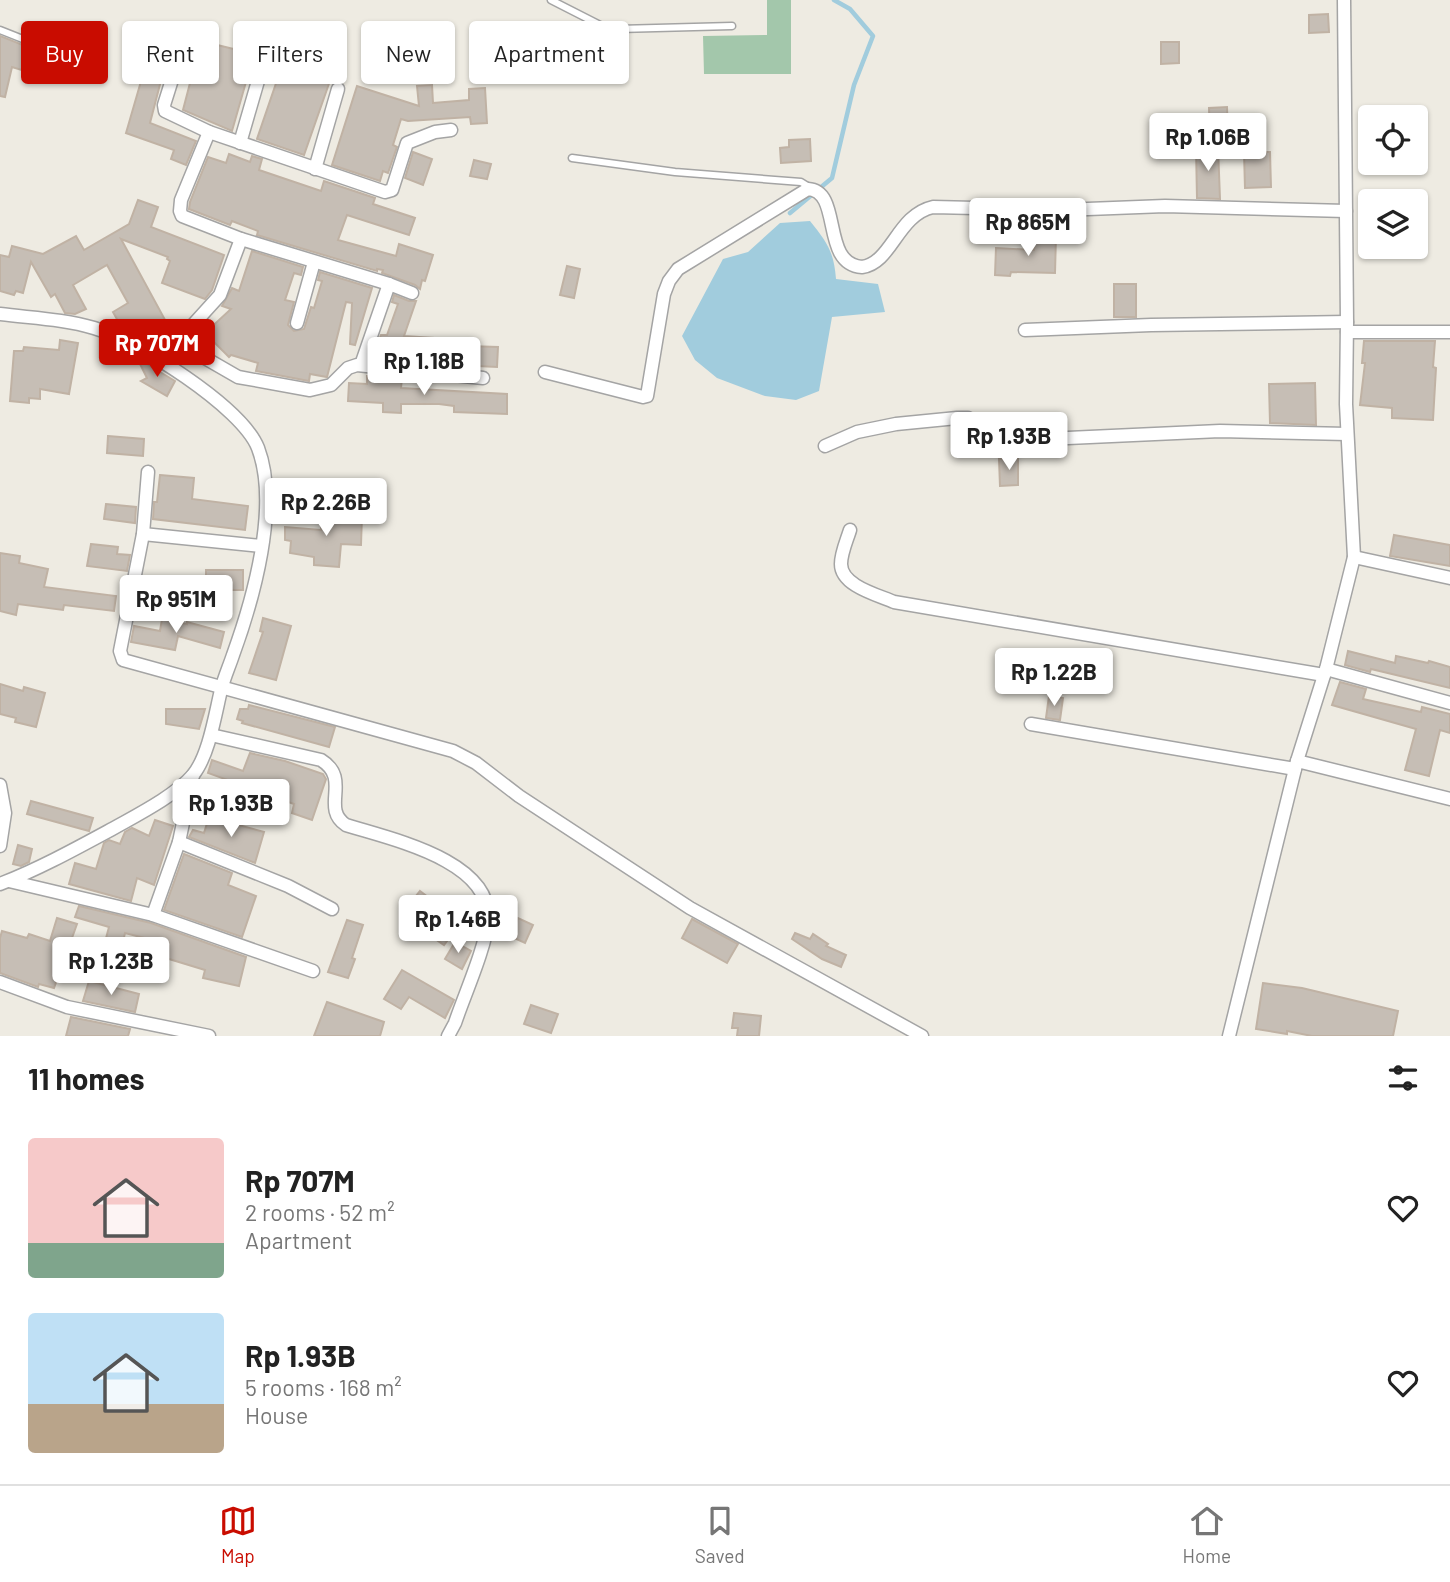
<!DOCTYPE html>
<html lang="en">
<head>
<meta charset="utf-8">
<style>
  body { margin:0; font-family:Barlow,sans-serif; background:#f2f2f2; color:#222; height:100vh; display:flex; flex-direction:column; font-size:26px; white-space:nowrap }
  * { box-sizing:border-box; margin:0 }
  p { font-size:23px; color:#767676 }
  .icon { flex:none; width:38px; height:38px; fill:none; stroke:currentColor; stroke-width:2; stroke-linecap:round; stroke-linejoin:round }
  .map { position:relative; height:1036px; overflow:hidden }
  .side { display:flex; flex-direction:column; background:#fff; flex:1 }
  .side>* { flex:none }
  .guide { position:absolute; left:21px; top:21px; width:700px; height:63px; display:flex; gap:14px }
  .fabs { position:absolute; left:1358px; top:105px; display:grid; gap:14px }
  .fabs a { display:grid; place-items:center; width:70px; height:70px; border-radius:7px; background:#fff; box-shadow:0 2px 5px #0004; font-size:35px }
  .price { position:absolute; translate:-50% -60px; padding:0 16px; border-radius:7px; background:#fff; color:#222; font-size:23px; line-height:46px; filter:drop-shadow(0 2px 4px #0008) }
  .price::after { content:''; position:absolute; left:50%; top:42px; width:21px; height:16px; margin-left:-10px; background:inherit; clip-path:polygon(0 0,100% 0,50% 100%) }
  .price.on { background:#c90c00; color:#fff }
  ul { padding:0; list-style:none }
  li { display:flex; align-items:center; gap:21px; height:175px; padding:0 28px }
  li span { display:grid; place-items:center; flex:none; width:196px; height:140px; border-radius:7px; color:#555 }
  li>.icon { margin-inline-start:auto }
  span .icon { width:84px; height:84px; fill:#fffc; stroke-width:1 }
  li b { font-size:30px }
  h2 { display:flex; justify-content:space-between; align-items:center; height:84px; padding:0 28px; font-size:30px }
  .tag { padding:0 24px; border-radius:7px; background:#fff; box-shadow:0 2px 5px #0004; font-size:24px; line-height:63px }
  .tag.on { background:#c90c00; color:#fff }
  .tabs { display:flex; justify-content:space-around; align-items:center; height:98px; border-top:2px solid #e0e0e0; background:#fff; font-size:19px; color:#767676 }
  .tabs a { display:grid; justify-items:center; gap:4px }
  .tabs .on { color:#c90c00 }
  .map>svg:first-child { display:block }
</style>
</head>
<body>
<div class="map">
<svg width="1450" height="1036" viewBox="0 0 1450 1036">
  <rect width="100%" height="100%" fill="#eeebe2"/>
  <polygon fill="#a3c7ab" points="767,0 791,0 791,74 704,74 703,36 767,35"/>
  <path fill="#a1ccdd" d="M810,221C827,242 834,252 836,279L878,284L885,312L832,317L819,391L796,400L765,396L717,378L695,360L682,336L723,259L748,252L780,223Z"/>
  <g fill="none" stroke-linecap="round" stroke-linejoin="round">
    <polyline stroke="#a1ccdd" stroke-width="4.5" points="790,213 832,178 854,85 873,36 850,9 834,0"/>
  </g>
  <g fill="#c6beb5" stroke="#c0b2a4" stroke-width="2">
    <polygon points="1328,14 1329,32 1309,33 1309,15"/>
    <polygon points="155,33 172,38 150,123 196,141 186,165 171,159 174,150 126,133"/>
    <polygon points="0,36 58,59 51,79 12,67 5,97 0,96"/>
    <polygon points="201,41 254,54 232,131 183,110"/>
    <polygon points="1161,42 1179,42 1179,63 1161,64"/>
    <polygon points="284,60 332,75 304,155 257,139"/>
    <polygon points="432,85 433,103 469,100 469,89 485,88 487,123 471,124 470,117 408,121 401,119 393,145 397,147 388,173 383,171 380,181 332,165 357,86 419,106 417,86"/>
    <polygon points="1227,107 1228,138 1210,139 1209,108"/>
    <polygon points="810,139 811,161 781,163 780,148 789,147 789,140"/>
    <polygon points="1218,147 1220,199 1197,198 1196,148"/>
    <polygon points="413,152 432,159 423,185 405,178"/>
    <polygon points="1244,152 1270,152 1271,187 1245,188"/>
    <polygon points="229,154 250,162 252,156 262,159 259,170 321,191 324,181 375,198 373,204 415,218 409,235 347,215 338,240 396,256 399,244 433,255 425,281 422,280 420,289 415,285 382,273 383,270 377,269 377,271 257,235 258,231 232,221 230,225 189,209 190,202 208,157 226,163"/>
    <polygon points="474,160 491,164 487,179 470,176"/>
    <polygon points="138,200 158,207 151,227 224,255 212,290 205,299 162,283 170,261 167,259 168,257 121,239 170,329 149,341 139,322 123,330 113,312 128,303 107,265 73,285 86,309 75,314 65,313 55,294 51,297 31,262 23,293 16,291 14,295 0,291 0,255 9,257 12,246 43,254 76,236 84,250 129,224"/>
    <polygon points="1035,234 1056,235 1055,273 1011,272 1010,276 995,275 996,248 1034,250"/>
    <polygon points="252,251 303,267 301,275 294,273 285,300 294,302 288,325 294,331 304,329 311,307 314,308 322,281 318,280 320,272 372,288 355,345 350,344 352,303 346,302 327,377 310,374 309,381 256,371 258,363 231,355 229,357 205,333 231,309 222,306 232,288 239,291"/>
    <polygon points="567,266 580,269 574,298 560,295"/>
    <rect x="1114" y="284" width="22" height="33"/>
    <polygon points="394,295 409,301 416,301 404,336 434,338 434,345 498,347 497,367 435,364 436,360 383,359 383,347 378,347 378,343 381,335 387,335 398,304 392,302"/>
    <polygon points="60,340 78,343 69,394 40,389 40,399 29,398 29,403 10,401 14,351 23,351 24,347 59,350"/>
    <polygon points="1364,341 1435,341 1433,367 1436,368 1433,420 1392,418 1392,408 1360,405 1365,363 1362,363"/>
    <polygon points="137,358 175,381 167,396 141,381 147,378"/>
    <polygon points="367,376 402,378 401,388 507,394 507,414 454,412 454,406 439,404 401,404 401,413 383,412 383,403 348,401 349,383 367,384"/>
    <polygon points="1315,383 1316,425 1270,423 1269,384"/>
    <polygon points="108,436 144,439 143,456 107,453"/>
    <polygon points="1018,458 1018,485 1000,486 999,459"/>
    <polygon points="160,475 194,478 192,499 248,506 245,530 153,519 154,502 157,502"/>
    <polygon points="106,504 136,507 135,523 104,519"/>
    <polygon points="322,514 362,515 361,545 341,544 339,567 314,565 314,557 290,553 291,541 285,540 285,527 321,530"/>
    <polygon points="1394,535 1450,545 1450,566 1390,556"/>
    <polygon points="91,544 118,547 117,554 130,555 127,571 87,566"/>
    <polygon points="0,553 20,556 19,563 48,569 44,587 116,596 114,611 64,605 63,610 18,604 16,615 0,611"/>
    <rect x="206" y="570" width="37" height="20"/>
    <polygon points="263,618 291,626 276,680 249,673 263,632 260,631"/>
    <polygon points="162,619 187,624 187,622 224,632 220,648 178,636 175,650 131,642 134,626 160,631"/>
    <polygon points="1348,651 1395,663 1396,656 1428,663 1429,661 1450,667 1450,688 1371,669 1370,672 1345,665"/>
    <polygon points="1340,682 1366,689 1363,699 1421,712 1422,707 1450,714 1450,733 1440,730 1429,776 1405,770 1416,729 1332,705"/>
    <polygon points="0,684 23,691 24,687 45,693 36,727 15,722 16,718 0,714"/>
    <polygon points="1049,696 1063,698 1060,720 1046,718"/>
    <polygon points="249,705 335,727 329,747 242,723 243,721 237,719 240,709 248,709"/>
    <polygon points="166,709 205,709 199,729 166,724"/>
    <polygon points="250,753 285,761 323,774 326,779 312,820 292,813 294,804 208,773 212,760 243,771"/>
    <polygon points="31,801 93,818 89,831 27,814"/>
    <polygon points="209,817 264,832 255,863 189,837 193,830 204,833"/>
    <polygon points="155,820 173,826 154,885 137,878 131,901 69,884 75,863 96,869 104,843 109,840 120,844 125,832 132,828 149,836"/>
    <polygon points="18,845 32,849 29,862 21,866 13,864"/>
    <polygon points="184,854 232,873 228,885 256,896 242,937 164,910"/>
    <polygon points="420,891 461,922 444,945 401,915"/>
    <polygon points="79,906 151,923 246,957 239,986 203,978 205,970 156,955 160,942 125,933 122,946 105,942 109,927 75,917"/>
    <polygon points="57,918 77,924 54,988 39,984 38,987 0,973 0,938 2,931 27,938 29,934 50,941"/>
    <polygon points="504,918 516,923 518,918 533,925 525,943 499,931"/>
    <polygon points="692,919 738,944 727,963 682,938"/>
    <polygon points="347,920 363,925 352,958 355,959 348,978 328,972"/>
    <polygon points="795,933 810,939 813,934 828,944 826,946 846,955 841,967 822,959 792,939"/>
    <polygon points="455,942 471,951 462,969 445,959"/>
    <polygon points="402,970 454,1000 445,1018 409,997 401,1009 384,999"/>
    <polygon points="89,981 139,994 135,1012 83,1001"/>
    <polygon points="1263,983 1302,988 1398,1011 1393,1036 1312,1036 1287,1031 1287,1034 1256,1029"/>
    <polygon points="327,1002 384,1022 380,1036 314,1036"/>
    <polygon points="531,1005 558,1014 551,1033 524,1024"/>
    <polygon points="734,1013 761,1016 759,1036 737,1036 738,1028 732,1028"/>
    <polygon points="71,1017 130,1029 128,1036 66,1036"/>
  </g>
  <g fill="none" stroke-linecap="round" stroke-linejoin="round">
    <defs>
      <g id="lane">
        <polyline points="551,0 602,26 618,29 732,26"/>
        <polyline points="0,30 58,53"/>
        <polyline points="572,158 675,172 801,182 809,187"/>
      </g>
      <g id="street">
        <polyline points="181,51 164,105 165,111 209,132 385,192 392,190 407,143 435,132 451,130"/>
        <polyline points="209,132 181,200 180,211 182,216 241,239 389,284 412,293"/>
        <polyline points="240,143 262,67"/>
        <polyline points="315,169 338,89"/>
        <path d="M0,314C31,318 64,319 94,328C136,340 242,407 258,448C280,506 253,600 233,655C229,667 224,678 221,690C215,715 209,755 193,775C176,795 137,815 114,828C77,848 39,869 0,884"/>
        <polyline points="297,323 314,262"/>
        <polyline points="1025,330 1151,325 1347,322"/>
        <polyline points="1347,332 1450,332"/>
        <polyline points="181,338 205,358 238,377 310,390 331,385 348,368 357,365 483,378"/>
        <polyline points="149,354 181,338 220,295 241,239"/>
        <polyline points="361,365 389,284"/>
        <path d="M545,372L643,397L647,396L664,294L669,281L678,269L808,189C843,191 820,264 862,267C892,263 897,215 933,207L1062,210L1165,206L1346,211"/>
        <polyline points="825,446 857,432 896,424 957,418 968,418 991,431 1005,435 1046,439 1220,431 1347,434"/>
        <polyline points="148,472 143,534 120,651 123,660 453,751 476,763 519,796 690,908 922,1036"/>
        <path d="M850,530C847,540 841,553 841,564C841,586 878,595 894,602L1324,675"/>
        <polyline points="143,534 261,546"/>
        <polyline points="1354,557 1450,578"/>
        <polyline points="1326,669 1450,703"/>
        <polyline points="1031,724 1295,769"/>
        <path d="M211,735L321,760C352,779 320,808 346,825C390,839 492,860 488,920C486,947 464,996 455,1023L448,1036"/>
        <polyline points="1297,761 1450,799"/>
        <polyline points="0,785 5,813 0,846"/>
        <polyline points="179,842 288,886 332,909"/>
        <polyline points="9,881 153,915 313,971"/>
        <polyline points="153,915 179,842 193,775"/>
        <polyline points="0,982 67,1007 209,1036"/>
        <polyline points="1229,1036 1297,761 1326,669 1354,557 1346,404 1347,322 1344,0"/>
      </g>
    </defs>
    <use href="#lane" stroke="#a4a4a4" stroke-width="9"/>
    <use href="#street" stroke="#a4a4a4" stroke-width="15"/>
    <use href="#lane" stroke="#fff" stroke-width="6"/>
    <use href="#street" stroke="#fff" stroke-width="12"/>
  </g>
</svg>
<div class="fabs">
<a><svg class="icon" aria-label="locate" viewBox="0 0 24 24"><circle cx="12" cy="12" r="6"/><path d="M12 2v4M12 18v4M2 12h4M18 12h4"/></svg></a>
<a><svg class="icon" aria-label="layers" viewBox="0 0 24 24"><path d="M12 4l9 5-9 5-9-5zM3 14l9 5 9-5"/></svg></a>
</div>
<b class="price" style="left:1208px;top:173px">Rp 1.06B</b>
<b class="price" style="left:1028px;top:258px">Rp 865M</b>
<b class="price on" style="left:157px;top:379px">Rp 707M</b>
<b class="price" style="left:424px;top:397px">Rp 1.18B</b>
<b class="price" style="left:1009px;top:472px">Rp 1.93B</b>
<b class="price" style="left:326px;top:538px">Rp 2.26B</b>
<b class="price" style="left:176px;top:635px">Rp 951M</b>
<b class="price" style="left:1054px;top:708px">Rp 1.22B</b>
<b class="price" style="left:231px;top:839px">Rp 1.93B</b>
<b class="price" style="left:458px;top:955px">Rp 1.46B</b>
<b class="price" style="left:111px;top:997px">Rp 1.23B</b>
<div class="guide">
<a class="tag on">Buy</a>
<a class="tag">Rent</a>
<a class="tag">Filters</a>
<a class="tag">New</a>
<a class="tag">Apartment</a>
</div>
</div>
<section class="side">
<h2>11 homes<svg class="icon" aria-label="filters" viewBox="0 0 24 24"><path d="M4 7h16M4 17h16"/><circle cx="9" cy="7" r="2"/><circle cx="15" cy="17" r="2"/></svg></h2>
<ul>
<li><span style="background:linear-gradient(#f6c9c9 75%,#7fa58c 0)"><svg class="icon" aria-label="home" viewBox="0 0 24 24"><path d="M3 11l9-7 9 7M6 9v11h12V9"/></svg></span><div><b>Rp 707M</b><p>2 rooms · 52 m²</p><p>Apartment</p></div><svg class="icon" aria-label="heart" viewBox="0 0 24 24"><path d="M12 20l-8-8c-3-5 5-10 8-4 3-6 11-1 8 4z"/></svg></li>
<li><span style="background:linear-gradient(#bfe0f5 65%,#b9a48a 0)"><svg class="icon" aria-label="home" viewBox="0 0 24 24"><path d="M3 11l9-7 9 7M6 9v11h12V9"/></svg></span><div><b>Rp 1.93B</b><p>5 rooms · 168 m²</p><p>House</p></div><svg class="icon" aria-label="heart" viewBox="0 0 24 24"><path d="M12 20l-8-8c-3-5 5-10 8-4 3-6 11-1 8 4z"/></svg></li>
</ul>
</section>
<nav class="tabs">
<a class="on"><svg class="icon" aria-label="map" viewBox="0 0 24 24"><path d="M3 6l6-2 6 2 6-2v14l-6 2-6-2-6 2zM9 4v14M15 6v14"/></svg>Map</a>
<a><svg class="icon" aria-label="saved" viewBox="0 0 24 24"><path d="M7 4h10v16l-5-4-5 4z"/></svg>Saved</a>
<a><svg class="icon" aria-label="home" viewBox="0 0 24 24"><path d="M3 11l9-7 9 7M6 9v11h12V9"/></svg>Home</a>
</nav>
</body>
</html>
